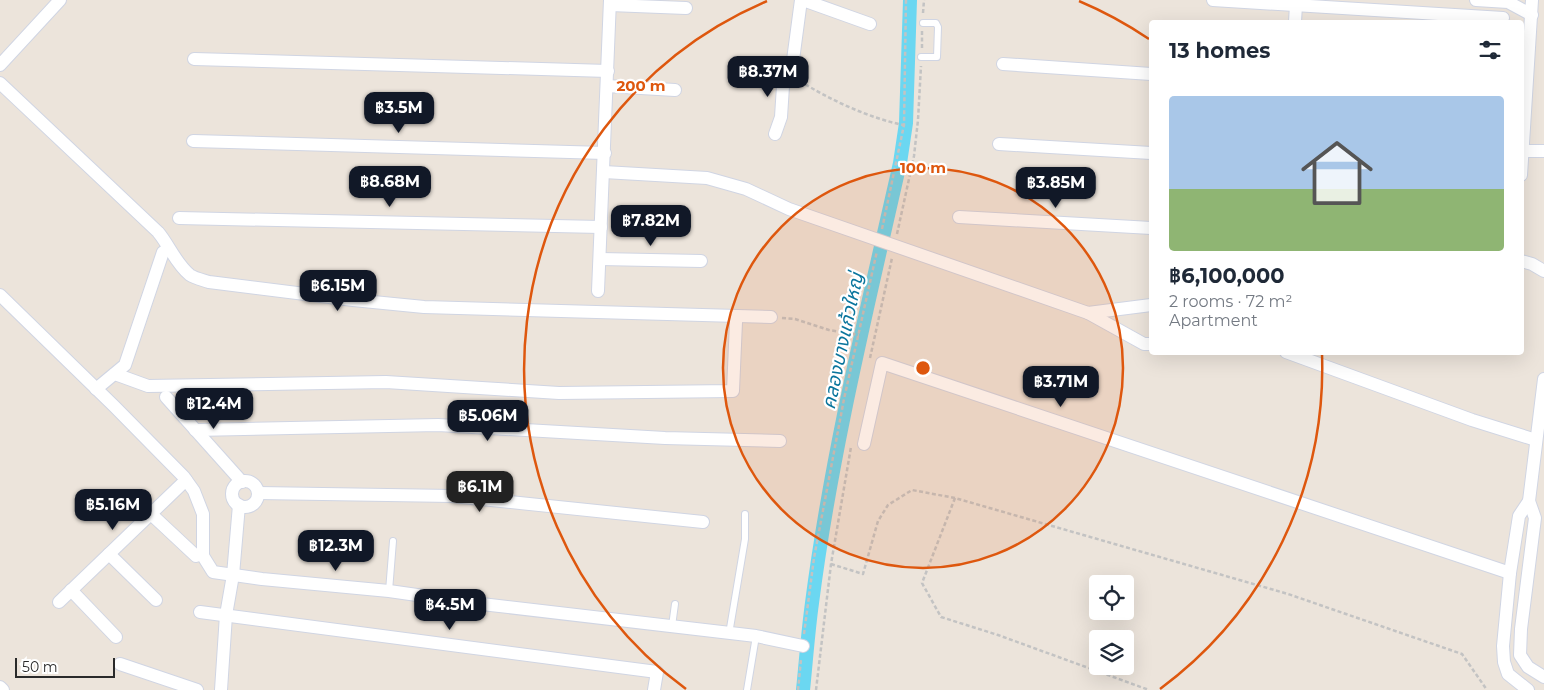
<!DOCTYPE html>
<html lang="en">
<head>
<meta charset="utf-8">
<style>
  body { margin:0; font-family:Montserrat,"Noto Sans Thai",sans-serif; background:#f6f6f7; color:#1f2937; height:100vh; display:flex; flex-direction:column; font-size:19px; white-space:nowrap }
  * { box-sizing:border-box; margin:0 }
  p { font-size:16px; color:#747a83 }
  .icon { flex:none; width:28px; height:28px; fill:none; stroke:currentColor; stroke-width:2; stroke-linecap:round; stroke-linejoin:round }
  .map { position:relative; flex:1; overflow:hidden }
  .sheet { position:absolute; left:1149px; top:20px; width:375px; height:335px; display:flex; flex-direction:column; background:#fff; border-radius:5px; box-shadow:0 5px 20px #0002 }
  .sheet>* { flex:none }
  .buttons { position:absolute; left:1089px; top:575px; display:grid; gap:10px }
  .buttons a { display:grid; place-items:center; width:45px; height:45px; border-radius:5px; background:#fff; box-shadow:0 5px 20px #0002; font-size:25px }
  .scale { position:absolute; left:15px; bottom:12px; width:100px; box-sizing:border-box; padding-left:5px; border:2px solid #2a2a2a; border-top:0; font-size:14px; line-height:18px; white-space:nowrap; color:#2a2a2a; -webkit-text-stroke:4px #fff; paint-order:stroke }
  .price { position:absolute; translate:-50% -42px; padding:0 11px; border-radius:10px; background:#111827; color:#fff; font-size:16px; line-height:32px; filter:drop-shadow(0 1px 2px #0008) }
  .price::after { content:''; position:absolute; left:50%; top:30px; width:15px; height:11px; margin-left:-8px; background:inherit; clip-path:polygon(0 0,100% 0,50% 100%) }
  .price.current { background:#222; color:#fff }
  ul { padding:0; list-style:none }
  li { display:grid; align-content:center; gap:10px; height:265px; padding:0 20px }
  li span { display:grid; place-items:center; height:155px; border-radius:5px; color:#555 }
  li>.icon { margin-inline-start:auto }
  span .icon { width:90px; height:90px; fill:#fffc; stroke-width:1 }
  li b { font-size:21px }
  h2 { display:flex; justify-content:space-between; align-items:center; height:60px; padding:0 20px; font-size:21px }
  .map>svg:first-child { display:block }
</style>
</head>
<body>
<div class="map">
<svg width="1544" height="690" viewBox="0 0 1544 690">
  <rect width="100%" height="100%" fill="#ece4db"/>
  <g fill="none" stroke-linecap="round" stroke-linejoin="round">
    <path stroke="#6bd7f1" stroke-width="14" d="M803,690C806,661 808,632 812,603C831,455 867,309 900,163L906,123L910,0"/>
    <defs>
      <g id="lane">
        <polyline points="921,57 937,57 938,27 936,23 923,23"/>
        <polyline points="389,591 393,541"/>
        <polyline points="672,626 675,604"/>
        <polyline points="729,634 745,539 745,514"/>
        <polyline points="747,690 756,636"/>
      </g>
      <g id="street">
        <polyline points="803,0 870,24"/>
        <polyline points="1213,0 1503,18"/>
        <polyline points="1476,0 1508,2 1532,15"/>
        <polyline points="610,5 686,8"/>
        <polyline points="1295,22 1296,5"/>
        <polyline points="194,59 608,71"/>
        <polyline points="1003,64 1151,74"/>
        <polyline points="0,65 60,0"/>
        <path d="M0,83L158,232C169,245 176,264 190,275C194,278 203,280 209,282L353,300L424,307L771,317"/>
        <polyline points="607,86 675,90"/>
        <polyline points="775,134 781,117 783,86 791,75 801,0"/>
        <polyline points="193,141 605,153"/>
        <polyline points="999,144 1151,153"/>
        <polyline points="1523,151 1544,151"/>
        <polyline points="604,172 707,178 746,189 789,209 1088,313 1151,305"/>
        <polyline points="1521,175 1532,0"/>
        <polyline points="959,217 1151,228"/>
        <polyline points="179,218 601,227"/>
        <polyline points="600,259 701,261"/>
        <polyline points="1521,261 1532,264 1544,271"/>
        <polyline points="598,291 610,0"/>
        <polyline points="0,295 114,406 184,477 194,491 203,514 203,556 213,572 262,579 389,591 473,603 756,636 803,646"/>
        <polyline points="1088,313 1144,344 1151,344"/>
        <polyline points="1286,352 1472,420 1536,440"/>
        <polyline points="115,374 148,386 386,382 559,393 733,391 736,322"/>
        <polyline points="96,389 125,365 163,252"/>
        <polyline points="166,397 242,482"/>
        <polyline points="195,430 438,425 665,438 780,441"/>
        <polyline points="864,444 882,363 1510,573"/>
        <circle cx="245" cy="494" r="13"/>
        <polyline points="258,493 452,496 703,522"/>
        <polyline points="1529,501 1535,518 1521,629 1520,655 1528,667 1544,677"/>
        <polyline points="151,514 196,556"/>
        <polyline points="109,554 156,600"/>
        <polyline points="71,590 116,637"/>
        <polyline points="59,602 186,480"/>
        <polyline points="200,612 657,672 654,690"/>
        <polyline points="120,664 197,690"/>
        <polyline points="0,687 3,690"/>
        <polyline points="221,690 226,615 233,575 239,505"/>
        <polyline points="1528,690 1508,674 1504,662 1503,646 1510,573 1519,516 1529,501 1544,379"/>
      </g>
    </defs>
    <use href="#lane" stroke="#d0d5e3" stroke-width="8"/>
    <use href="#street" stroke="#d0d5e3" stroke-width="14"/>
    <g stroke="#c3c3c3" stroke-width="2.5" stroke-dasharray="4 2.5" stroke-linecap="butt">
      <polyline points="923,13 924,0"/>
      <polyline points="922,48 922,31"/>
      <path d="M800,81C828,99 871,119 904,125"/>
      <polyline points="882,229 904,125 906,0"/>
      <polyline points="897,234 914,156 918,120 921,66"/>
      <polyline points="782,318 795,319 829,330 859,335"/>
      <polyline points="870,358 892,258"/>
      <polyline points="955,498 922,583 941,617 998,635 1149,690"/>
      <polyline points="831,564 863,574 878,521 888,505 912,490 955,498 1288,594 1462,654 1487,690"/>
      <polyline points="804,634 814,558 844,399 877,251"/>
      <polyline points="798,690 801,659"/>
      <polyline points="816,690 831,564 851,447"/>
    </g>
    <use href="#lane" stroke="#fff" stroke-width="6"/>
    <use href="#street" stroke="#fff" stroke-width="12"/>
  </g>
  <circle cx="923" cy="368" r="200" fill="#de570e" fill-opacity=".12"/>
  <g fill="none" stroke="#de570e" stroke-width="2.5">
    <circle cx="923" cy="368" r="200"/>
    <path d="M686 689A399 399 0 0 1 767 1M1079 1A399 399 0 0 1 1149 39M1322 354A399 399 0 0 1 1160 689"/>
  </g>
  <g text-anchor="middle" stroke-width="4.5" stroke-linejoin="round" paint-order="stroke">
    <g font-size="19" font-style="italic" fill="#0a759d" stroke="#fff">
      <text transform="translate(842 341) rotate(-78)" y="7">คลองบางแก้วใหญ่</text>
    </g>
  </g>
  <circle cx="923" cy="368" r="8" fill="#de570e" stroke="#fff" stroke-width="2.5"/>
  <g font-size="15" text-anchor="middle" font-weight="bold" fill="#de570e" stroke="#fff" stroke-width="4.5" stroke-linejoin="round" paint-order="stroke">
    <text x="641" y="91">200 m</text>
    <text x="923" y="173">100 m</text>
  </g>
</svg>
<div class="buttons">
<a><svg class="icon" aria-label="locate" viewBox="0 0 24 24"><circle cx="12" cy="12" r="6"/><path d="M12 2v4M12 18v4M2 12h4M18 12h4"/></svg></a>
<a><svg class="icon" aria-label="layers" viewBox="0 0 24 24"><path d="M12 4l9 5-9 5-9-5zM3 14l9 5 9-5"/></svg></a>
</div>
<div class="scale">50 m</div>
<b class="price" style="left:768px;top:98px">฿8.37M</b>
<b class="price" style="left:399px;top:134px">฿3.5M</b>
<b class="price" style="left:390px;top:208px">฿8.68M</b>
<b class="price" style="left:1056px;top:209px">฿3.85M</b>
<b class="price" style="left:651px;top:247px">฿7.82M</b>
<b class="price" style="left:338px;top:312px">฿6.15M</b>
<b class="price" style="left:1061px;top:408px">฿3.71M</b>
<b class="price" style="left:214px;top:430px">฿12.4M</b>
<b class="price" style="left:488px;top:442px">฿5.06M</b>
<b class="price current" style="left:480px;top:513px">฿6.1M</b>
<b class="price" style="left:113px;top:531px">฿5.16M</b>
<b class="price" style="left:336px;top:572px">฿12.3M</b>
<b class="price" style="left:450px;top:631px">฿4.5M</b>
<section class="sheet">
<h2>13 homes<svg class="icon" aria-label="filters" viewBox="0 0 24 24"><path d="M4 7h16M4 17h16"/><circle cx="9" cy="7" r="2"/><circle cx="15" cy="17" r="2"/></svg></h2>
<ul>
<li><span style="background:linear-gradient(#a9c7e8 60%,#8fb573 0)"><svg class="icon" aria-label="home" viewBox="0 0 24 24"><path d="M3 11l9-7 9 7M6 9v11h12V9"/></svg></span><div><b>฿6,100,000</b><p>2 rooms · 72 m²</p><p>Apartment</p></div></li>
</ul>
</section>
</div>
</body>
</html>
